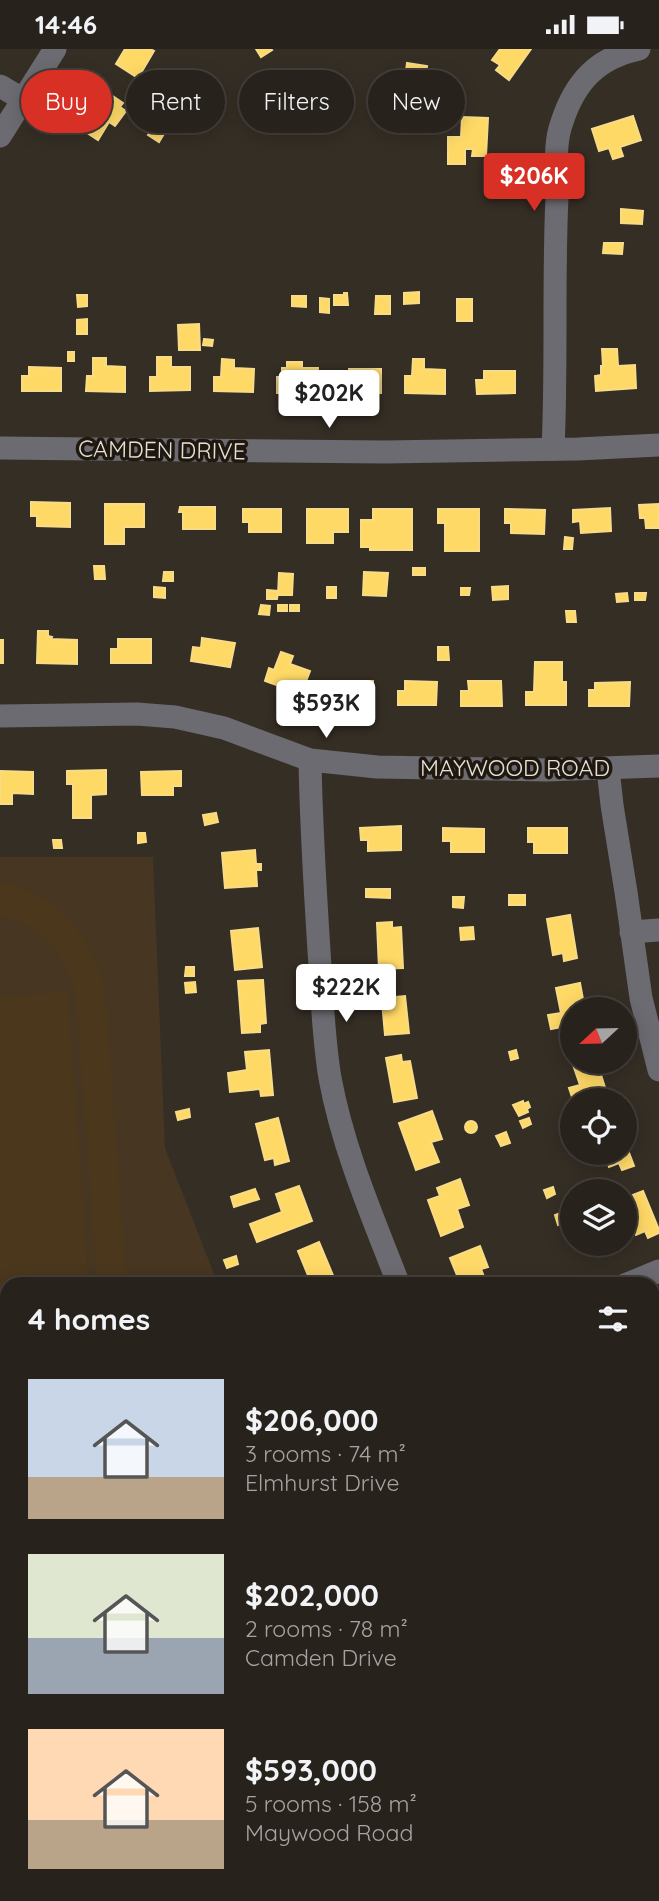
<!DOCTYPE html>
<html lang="en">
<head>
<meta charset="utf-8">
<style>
  body { margin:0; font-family:Quicksand,sans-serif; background:#342f29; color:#f1f3f6; height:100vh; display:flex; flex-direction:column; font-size:26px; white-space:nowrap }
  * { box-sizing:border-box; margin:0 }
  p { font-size:23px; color:#a5a4a3 }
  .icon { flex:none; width:38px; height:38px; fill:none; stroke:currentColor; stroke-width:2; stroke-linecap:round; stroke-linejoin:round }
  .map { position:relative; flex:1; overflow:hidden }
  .drawer { position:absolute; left:0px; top:1228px; width:660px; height:625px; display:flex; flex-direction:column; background:#28221c; border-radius:21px 21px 0 0; box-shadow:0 4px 18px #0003,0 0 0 2px #443f3b }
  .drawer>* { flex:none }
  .guide { position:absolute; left:21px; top:21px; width:618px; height:63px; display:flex; gap:14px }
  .needle { width:46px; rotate:248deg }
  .buttons { position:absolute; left:560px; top:948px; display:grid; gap:14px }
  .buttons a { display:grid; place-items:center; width:77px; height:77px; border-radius:50%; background:#28221c; box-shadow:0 4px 18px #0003,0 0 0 2px #443f3b; font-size:35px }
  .price { position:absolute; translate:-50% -60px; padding:0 16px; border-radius:7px; background:#fff; color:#222; font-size:23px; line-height:46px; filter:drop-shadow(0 2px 4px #0008) }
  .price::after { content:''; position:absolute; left:50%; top:42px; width:21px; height:16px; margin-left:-10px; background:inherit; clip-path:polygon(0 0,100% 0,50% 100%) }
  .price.selected { background:#d93025; color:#fff }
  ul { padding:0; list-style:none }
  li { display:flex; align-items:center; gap:21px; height:175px; padding:0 28px }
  li span { display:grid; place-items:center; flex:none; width:196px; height:140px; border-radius:0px; color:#555 }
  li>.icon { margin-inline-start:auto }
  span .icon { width:84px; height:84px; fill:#fffc; stroke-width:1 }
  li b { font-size:30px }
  h2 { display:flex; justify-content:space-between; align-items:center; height:84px; padding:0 28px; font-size:30px }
  .pill { padding:0 24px; border-radius:32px; background:#28221c; box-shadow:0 4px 18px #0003,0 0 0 2px #443f3b; font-size:24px; line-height:63px }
  .pill.selected { background:#d93025; color:#fff }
  .status { display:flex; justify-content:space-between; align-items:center; height:49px; padding:0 35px; background:#28221c; direction:ltr }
  .status svg { height:19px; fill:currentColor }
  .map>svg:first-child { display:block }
</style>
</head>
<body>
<div class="status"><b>14:46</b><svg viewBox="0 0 49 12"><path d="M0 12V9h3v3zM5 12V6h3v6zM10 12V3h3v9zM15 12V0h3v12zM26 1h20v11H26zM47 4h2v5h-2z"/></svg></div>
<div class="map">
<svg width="659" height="1852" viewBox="0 0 659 1852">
  <rect width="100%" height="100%" fill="#352e25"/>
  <polygon fill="#463622" points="0,808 153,808 165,1099 218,1235 7,1236 7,1814 0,1817"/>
  <g fill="#4b371c">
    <path d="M0,833C52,841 94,889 105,938L127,1235H97L77,961C72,910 49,881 0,866Z"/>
    <polygon points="68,943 89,1235 7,1236 7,1266 0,1267 0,948"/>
    <polygon points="0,1351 7,1351 7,1380 0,1379"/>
    <polygon points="7,1537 7,1771 0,1775 0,1540"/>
  </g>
  <g fill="#ffd966" stroke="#f8db87" stroke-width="2">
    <polygon points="125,0 150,0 154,2 138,29 116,15"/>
    <polygon points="256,0 271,0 272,1 261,8"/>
    <polygon points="500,0 531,0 509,31 496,21 500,16 492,11"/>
    <polygon points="407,14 427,17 425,33 405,30"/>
    <polygon points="99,46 107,52 111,46 123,54 120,58 126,62 115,77 109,73 98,91 78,78 86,67 82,64 86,59 89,61"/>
    <rect x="405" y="61" width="8" height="8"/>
    <polygon points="633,67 641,91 620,98 623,107 613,110 609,99 599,102 592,80"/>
    <polygon points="462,68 488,69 486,107 472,107 473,100 465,100 465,115 448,115 448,88 461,88"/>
    <polygon points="158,71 168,78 159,93 148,86"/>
    <polygon points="621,160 643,162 642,175 621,174"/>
    <polygon points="604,194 623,194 622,205 603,204"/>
    <polygon points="419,243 419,254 404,255 404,244"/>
    <polygon points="344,244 347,244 348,256 334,256 334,246 344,246"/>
    <polygon points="77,246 87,246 87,257 78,258"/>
    <polygon points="292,247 306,247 306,258 292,257"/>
    <polygon points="376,247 390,247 390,265 375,265"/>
    <polygon points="320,249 329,250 329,264 320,263"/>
    <rect x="457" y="250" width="15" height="22"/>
    <polygon points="87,270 87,285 77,285 77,271"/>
    <polygon points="199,275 200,301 179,301 178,276"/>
    <polygon points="204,290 213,291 212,297 203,296"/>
    <polygon points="602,300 617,300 618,317 635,316 636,339 596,342 595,327 601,326 601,317 603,317"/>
    <rect x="68" y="303" width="6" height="9"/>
    <polygon points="157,308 171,308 171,318 190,318 190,341 150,342 150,328 157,328"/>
    <polygon points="93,309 106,309 106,317 125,318 125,343 86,342 87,327 93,327"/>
    <polygon points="222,310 234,311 234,319 254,320 253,343 214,342 214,328 221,328"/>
    <polygon points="413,310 424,310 424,320 445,321 445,345 405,344 405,327 412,327"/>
    <polygon points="287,313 302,313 302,319 318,319 317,344 277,344 277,328 282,328 282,319 287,319"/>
    <polygon points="29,318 61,319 61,342 22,342 22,327 29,327"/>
    <polygon points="349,320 381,320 381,344 343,344 343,328 349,328"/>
    <polygon points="484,322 515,322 515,344 477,345 476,331 484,331"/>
    <polygon points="31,453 70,454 70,478 37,477 37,467 31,467"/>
    <polygon points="105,455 144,455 144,478 124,478 124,495 105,495"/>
    <polygon points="659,455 659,479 646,479 645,469 640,469 639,456"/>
    <polygon points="180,458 215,458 215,480 183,480 183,463 179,463"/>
    <polygon points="610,459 611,482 581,484 580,472 573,473 573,461"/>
    <polygon points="243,460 281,460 281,483 249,483 249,473 243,473"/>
    <polygon points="307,460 348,460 348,483 333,483 333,494 307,494"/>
    <polygon points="373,460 412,460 412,501 370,501 370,498 361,498 361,471 373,471"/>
    <polygon points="438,460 479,460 479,502 445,502 445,474 438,474"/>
    <polygon points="505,460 545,461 544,485 511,484 511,474 505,474"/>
    <polygon points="565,488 573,489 572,500 564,500"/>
    <polygon points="94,517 104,517 105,530 95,530"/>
    <rect x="413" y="519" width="12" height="7"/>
    <polygon points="164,523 173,523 173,532 163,532"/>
    <polygon points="364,523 388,524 386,547 363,546"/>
    <polygon points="279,524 293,525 292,546 278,546"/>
    <polygon points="508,537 508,550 493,551 492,538"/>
    <polygon points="154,538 165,539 165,549 154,548"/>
    <rect x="327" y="538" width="9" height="11"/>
    <polygon points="461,539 470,539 469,546 461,546"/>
    <polygon points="267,541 278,542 277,550 267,550"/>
    <polygon points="627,544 628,552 617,553 616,545"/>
    <polygon points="635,544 646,544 645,551 635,551"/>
    <polygon points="261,556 270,557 269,566 259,565"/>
    <rect x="278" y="556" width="9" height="6"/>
    <rect x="290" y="556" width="9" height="6"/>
    <polygon points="566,562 575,562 576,573 567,573"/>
    <polygon points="38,582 48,582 48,587 52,588 51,590 77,591 77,615 37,614"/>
    <polygon points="202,589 235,594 230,618 191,612 193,598 201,599"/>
    <polygon points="118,590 151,590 151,614 111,614 111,600 118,600"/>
    <rect x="0" y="591" width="3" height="23"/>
    <polygon points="438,598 448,598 449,611 438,611"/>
    <polygon points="281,603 293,607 290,615 310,622 301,645 265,632 269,619 274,621"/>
    <polygon points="535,613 562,613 562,633 566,633 566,656 526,656 526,643 534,643"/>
    <polygon points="341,632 373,632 373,656 334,656 334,640 341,640"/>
    <polygon points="405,632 437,633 436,656 398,656 398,642 405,642"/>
    <polygon points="468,632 501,632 502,657 461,657 461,642 469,642"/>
    <polygon points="630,633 629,657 589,657 589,641 595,641 595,634"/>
    <polygon points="106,721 106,745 91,746 91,769 73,769 73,735 67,735 67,722"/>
    <polygon points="0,722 33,723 33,745 12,744 12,755 0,755"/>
    <polygon points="181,722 181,737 173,737 173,746 142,746 141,723"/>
    <polygon points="216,764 218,773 205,776 203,766"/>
    <polygon points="401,777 401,801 368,802 368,791 361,791 360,779"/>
    <polygon points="443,779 484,780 484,803 451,803 451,792 443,792"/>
    <polygon points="528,779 567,779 567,804 534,804 534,793 528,793"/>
    <polygon points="138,784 145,784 146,793 138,794"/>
    <polygon points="53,791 61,791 62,799 54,799"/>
    <polygon points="255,801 256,815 261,815 261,821 256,821 257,837 225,839 222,804"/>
    <polygon points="366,840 390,840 390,849 366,848"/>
    <rect x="509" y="846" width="16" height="10"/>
    <polygon points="453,848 464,848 463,859 453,858"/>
    <polygon points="570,866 577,909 564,912 563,904 553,906 547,870"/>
    <polygon points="392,873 392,879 401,878 403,919 379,920 377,874"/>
    <polygon points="473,878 474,890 461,891 460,879"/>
    <polygon points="258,879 262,918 235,921 231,882"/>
    <polygon points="186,918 194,918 194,927 185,927"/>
    <polygon points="263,931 266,974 260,975 260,983 242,984 238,932"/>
    <polygon points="195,933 196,943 186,944 185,934"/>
    <polygon points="580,934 585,961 572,961 572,978 572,976 551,980 548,966 561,964 556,939"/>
    <polygon points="395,940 395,948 405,947 409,984 385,986 381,941"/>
    <polygon points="269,1001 273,1046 261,1047 260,1040 230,1043 228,1024 247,1021 245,1003"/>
    <polygon points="516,1001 518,1009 511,1011 509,1003"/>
    <polygon points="401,1006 402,1013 410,1012 417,1049 394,1053 386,1009"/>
    <polygon points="572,1013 597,1013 608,1048 596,1052 593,1045 573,1051 569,1039 580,1036"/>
    <polygon points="523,1052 524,1055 528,1053 530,1058 527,1060 528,1063 519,1067 513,1056"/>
    <polygon points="189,1060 190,1068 178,1071 176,1063"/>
    <polygon points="432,1062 442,1090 431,1093 439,1113 416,1121 399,1074"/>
    <polygon points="278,1069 289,1112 275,1116 274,1109 265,1111 256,1075"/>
    <polygon points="529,1069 531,1075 523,1079 520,1072"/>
    <circle cx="471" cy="1078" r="6"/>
    <polygon points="506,1083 510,1094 501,1097 496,1087"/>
    <polygon points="625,1093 634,1117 622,1121 619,1114 609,1118 604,1104 625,1104"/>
    <polygon points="460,1130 469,1156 457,1160 463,1178 441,1187 428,1151 440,1147 437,1139"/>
    <polygon points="299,1137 312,1172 257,1193 250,1175 282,1163 276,1145"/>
    <polygon points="553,1138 555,1145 547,1149 544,1141"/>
    <polygon points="255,1140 259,1150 234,1158 231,1148"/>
    <polygon points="643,1142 659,1181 659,1184 648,1189 645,1182 636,1186 626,1161 625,1161 625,1149"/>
    <polygon points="563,1163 567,1173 558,1176 555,1166"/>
    <polygon points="319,1193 337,1236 312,1236 298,1202"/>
    <polygon points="480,1197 488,1218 481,1220 486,1233 495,1229 498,1236 461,1236 450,1209"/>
    <polygon points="236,1207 238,1215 227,1219 224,1211"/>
    <polygon points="659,1265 659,1285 653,1269 653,1268"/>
    <polygon points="658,1404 659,1419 653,1422 653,1406"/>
    <polygon points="658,1425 659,1436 655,1438 653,1427"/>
    <polygon points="659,1687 659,1730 653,1732 653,1689"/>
  </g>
  <polygon fill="#6fa8dc" stroke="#93b8da" stroke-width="2" points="0,1418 7,1419 7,1464 0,1464"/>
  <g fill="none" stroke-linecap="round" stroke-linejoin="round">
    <g stroke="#6c6b72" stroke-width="23">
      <polyline points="0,37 22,50"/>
      <polyline points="0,87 55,0"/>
      <polyline points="0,399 385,403 578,400 659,396"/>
      <path d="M553,400C557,316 553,232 557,148C558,123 553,97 562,73C575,33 597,9 639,0"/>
      <polyline points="0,667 137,665 175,668 224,679 310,711 377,718 546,721 659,717"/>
      <path d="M310,711C311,775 315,839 319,902C322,945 323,987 330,1029C343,1100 373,1169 399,1236"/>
      <polyline points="608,720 612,756 626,843 641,949 659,1021"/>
      <polyline points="631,883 659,881"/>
      <polyline points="625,1236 659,1222"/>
      <polyline points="161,1846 163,1852"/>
      <polyline points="633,1846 636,1852"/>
    </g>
  </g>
  <g text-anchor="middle" stroke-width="7" stroke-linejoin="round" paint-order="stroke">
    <g font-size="23" fill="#e7dfd4" stroke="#1e1810">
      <text transform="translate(162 401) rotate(1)" y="8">CAMDEN DRIVE</text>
      <text x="515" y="727">MAYWOOD ROAD</text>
    </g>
  </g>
</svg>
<div class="buttons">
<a><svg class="needle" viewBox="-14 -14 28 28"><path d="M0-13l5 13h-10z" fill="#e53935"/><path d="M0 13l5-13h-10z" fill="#a5a4a3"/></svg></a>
<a><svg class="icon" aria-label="locate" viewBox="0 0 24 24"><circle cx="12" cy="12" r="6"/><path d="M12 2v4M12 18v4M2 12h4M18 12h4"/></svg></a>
<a><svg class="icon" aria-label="layers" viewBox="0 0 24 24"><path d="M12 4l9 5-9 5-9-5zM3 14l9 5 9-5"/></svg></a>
</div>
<b class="price selected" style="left:534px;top:164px">$206K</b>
<b class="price" style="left:329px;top:381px">$202K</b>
<b class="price" style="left:326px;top:691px">$593K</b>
<b class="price" style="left:346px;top:975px">$222K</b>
<div class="guide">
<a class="pill selected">Buy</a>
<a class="pill">Rent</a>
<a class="pill">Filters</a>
<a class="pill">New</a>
</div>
<section class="drawer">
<h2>4 homes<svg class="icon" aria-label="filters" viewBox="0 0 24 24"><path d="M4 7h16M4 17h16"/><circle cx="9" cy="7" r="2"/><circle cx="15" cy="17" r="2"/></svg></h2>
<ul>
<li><span style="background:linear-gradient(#c9d6e8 70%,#b9a48a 0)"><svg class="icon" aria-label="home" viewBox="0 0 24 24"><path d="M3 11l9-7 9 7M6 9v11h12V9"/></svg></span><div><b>$206,000</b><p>3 rooms · 74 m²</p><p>Elmhurst Drive</p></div></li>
<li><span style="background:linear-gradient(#dfe7d0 60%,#9aa5b1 0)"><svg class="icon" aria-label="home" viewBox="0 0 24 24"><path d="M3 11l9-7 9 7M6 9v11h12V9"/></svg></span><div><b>$202,000</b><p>2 rooms · 78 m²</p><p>Camden Drive</p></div></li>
<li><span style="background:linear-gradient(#ffd9b3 65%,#b9a48a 0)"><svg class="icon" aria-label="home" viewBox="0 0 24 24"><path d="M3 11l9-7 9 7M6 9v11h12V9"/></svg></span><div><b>$593,000</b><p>5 rooms · 158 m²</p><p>Maywood Road</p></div></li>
</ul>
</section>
</div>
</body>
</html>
